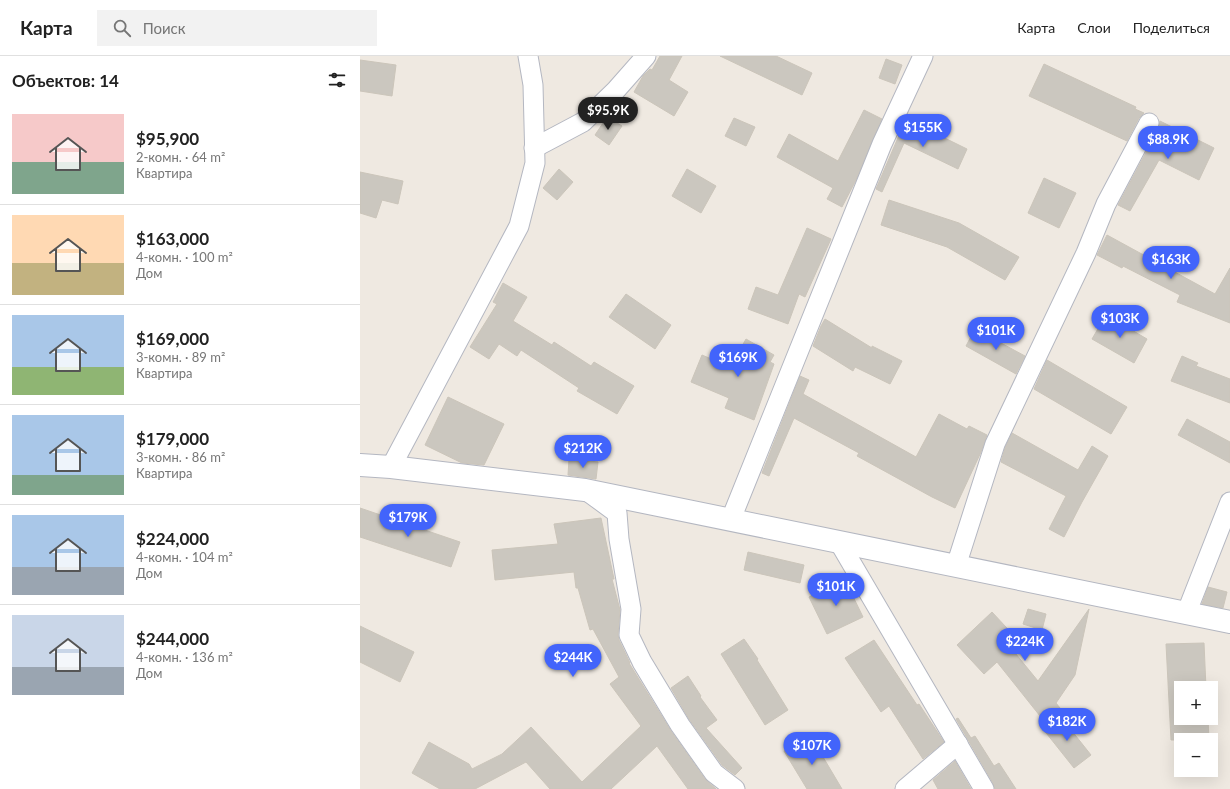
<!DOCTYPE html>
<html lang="ru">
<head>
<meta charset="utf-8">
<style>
  body { margin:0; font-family:Lato,sans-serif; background:#f2f2f2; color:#222; height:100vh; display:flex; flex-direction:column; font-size:15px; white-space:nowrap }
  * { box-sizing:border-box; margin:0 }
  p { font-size:13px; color:#767676 }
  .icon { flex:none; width:22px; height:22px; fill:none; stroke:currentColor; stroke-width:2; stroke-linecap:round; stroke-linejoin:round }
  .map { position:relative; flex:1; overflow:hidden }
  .side { display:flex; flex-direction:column; background:#fff; width:360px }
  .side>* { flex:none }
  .controls { position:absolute; left:814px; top:625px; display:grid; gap:8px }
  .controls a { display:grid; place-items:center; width:44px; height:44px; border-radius:0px; background:#fff; box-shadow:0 4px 16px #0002; font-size:20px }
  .price { position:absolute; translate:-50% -34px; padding:0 9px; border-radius:14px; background:#4264fb; color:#fff; font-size:13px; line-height:26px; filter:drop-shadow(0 1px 2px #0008) }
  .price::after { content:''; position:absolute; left:50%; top:24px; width:12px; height:9px; margin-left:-6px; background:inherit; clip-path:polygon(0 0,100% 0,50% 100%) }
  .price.current { background:#222; color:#fff }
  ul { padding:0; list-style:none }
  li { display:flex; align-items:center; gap:12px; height:100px; padding:0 12px }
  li+li { border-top:1px solid #e0e0e0 }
  li span { display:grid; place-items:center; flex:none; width:112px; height:80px; border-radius:0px; color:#555 }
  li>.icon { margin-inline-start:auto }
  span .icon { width:48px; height:48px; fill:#fffc; stroke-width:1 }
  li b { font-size:17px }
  h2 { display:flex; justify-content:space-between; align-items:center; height:48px; padding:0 12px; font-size:17px }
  header { display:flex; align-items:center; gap:24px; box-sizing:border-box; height:56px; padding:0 20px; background:#fff; border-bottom:1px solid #e0e0e0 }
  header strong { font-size:19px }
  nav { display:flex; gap:22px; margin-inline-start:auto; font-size:14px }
  .search { width:280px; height:36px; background:#f2f2f2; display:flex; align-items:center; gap:10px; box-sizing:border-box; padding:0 14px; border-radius:0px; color:#767676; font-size:15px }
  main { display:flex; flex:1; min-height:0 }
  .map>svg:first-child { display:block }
</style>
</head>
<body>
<header>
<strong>Карта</strong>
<div class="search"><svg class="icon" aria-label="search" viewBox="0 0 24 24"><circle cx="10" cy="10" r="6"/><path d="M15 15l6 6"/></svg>Поиск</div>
<nav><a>Карта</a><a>Слои</a><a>Поделиться</a></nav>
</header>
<main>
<section class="side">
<h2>Объектов: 14<svg class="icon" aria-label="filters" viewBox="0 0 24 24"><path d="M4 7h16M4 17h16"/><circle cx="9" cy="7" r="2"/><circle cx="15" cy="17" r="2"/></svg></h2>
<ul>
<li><span style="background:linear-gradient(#f6c9c9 60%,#7fa58c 0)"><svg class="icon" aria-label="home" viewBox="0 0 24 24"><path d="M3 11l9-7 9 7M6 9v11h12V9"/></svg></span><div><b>$95,900</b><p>2-комн. · 64 m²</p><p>Квартира</p></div></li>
<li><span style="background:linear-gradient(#ffd9b3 60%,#c2b280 0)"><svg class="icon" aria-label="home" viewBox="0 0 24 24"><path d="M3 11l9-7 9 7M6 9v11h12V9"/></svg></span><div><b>$163,000</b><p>4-комн. · 100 m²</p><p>Дом</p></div></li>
<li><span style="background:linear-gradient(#a9c7e8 65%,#8fb573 0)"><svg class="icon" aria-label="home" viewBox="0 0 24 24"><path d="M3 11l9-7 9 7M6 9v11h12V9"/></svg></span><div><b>$169,000</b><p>3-комн. · 89 m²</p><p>Квартира</p></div></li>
<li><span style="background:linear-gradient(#a9c7e8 75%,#7fa58c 0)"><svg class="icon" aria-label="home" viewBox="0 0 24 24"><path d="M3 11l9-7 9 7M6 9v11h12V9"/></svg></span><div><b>$179,000</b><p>3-комн. · 86 m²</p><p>Квартира</p></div></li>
<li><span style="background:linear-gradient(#a9c7e8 65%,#9aa5b1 0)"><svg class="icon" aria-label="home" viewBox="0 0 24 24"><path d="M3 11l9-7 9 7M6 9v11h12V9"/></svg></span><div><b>$224,000</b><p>4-комн. · 104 m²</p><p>Дом</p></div></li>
<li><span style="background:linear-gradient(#c9d6e8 65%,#9aa5b1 0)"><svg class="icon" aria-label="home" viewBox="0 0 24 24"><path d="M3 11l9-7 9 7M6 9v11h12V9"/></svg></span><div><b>$244,000</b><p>4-комн. · 136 m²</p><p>Дом</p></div></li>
</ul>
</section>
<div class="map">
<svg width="870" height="733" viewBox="0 0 870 733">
  <rect width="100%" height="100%" fill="#efe9e1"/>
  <g fill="#cbc7bf" stroke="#cbc5ba">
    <polygon points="300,0 322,0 309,24 328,36 314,60 274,36 283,20 290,13 292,14"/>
    <polygon points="360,0 416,0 452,17 442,39"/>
    <polygon points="526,3 542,9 535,28 519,22"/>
    <polygon points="0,4 36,9 32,40 0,35"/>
    <polygon points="684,8 776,51 775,53 784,57 779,62 767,85 669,40"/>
    <polygon points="504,54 522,63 496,124 482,151 467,143 473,132 417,101 429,78 478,105"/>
    <polygon points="247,61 262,70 249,89 235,79"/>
    <polygon points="374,62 395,71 386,90 365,80"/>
    <polygon points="546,63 607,93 598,113 544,87 522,136 516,133"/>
    <polygon points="800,65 854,92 839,124 799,104 770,155 758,149 799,72"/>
    <polygon points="199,113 213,126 197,144 183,132"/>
    <polygon points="327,113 356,130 341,157 312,140"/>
    <polygon points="0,116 43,125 38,148 22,144 16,162 0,157"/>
    <polygon points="684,122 716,137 699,172 668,157"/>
    <polygon points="529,144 599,167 659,201 645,224 587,191 521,169"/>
    <polygon points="447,172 471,183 445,241 439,238 428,268 388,253 396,231 418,239"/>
    <polygon points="747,179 855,238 870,212 870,267 817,246 820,239 763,210 762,212 737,199"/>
    <polygon points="143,227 167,241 153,265 192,289 194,286 231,310 234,306 274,330 257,358 217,335 219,332 161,294 157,300 139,288 129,303 110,291 137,248 133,246"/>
    <polygon points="266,238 311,269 295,293 249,261"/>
    <polygon points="746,259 787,283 774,307 732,283"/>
    <polygon points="465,263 512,292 512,290 542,305 530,328 495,311 493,315 453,290 461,270"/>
    <polygon points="615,273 665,300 656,318 606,290"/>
    <polygon points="386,283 414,299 410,306 414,308 394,364 365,352 369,342 331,326 342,299 370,311"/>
    <polygon points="822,300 838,307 836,310 870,323 870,347 811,325"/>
    <polygon points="687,304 767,351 751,378 674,333"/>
    <polygon points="440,320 449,324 443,338 556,401 579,358 607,373 609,370 627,379 621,396 595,452 572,441 497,400 499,397 434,362 409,420 402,417"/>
    <polygon points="88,341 144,368 124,409 102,407 65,389"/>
    <polygon points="827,363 870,386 870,407 818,379"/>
    <polygon points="652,377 718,414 732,390 748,400 722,446 704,481 689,473 706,440 641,406 645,392"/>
    <polygon points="209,403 238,406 236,423 208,419"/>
    <polygon points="0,452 100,486 91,511 0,481"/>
    <polygon points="241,462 254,523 252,523 260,554 258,579 259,584 270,607 269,607 311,675 345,723 356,733 328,733 297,690 251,733 190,733 166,706 115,733 80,733 52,717 69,686 109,708 112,713 142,698 171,671 222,726 281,670 250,628 259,621 233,573 230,574 218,532 216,532 214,516 135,524 132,494 198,488 194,468"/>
    <polygon points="388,496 444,509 440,527 384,514"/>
    <polygon points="485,524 503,561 467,578 449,541"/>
    <polygon points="848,531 867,536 863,552 842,548"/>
    <polygon points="668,553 686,558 682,574 663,568"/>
    <polygon points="729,553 715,619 696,647 700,652 684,665 637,606 624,618 597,589 632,556 659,585 651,592 678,625"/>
    <polygon points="0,570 54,596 40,626 0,606"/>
    <polygon points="384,583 398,603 397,604 428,654 405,669 361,598"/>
    <polygon points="514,584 557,649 559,648 584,686 563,703 529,650 521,656 485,602"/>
    <polygon points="844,587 846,632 821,632 821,662 848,662 849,684 811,684 806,588"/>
    <polygon points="328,620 341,640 340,641 357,664 346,672 382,712 375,719 362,709 329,663 311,632"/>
    <polygon points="700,660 731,699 714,712 683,673"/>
    <polygon points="598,662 611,682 615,680 634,710 639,707 656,733 635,733 633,727 596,663"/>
    <polygon points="450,679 482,733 447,733 424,695"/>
    <polygon points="595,705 611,733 578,733 573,724"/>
  </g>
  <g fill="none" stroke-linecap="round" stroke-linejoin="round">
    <defs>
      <g id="minor">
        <polyline points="174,92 223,66 256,34 286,0"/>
        <polyline points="31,411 159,170 175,107 173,29 168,0"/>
        <polyline points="227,435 257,457 259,483 271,553 269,579 282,606 320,669 354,717 375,733"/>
        <polyline points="371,463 522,88 563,0"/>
        <polyline points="479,486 624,733"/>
        <polyline points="596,510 635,388 726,197 746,148 789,67"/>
        <polyline points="826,558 870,446"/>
        <polyline points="545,733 598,688"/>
      </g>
      <polyline id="tertiary" points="0,409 31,411 225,434 870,566"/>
    </defs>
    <use href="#minor" stroke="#b4b7c1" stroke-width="21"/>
    <use href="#tertiary" stroke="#b4b7c1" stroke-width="24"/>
    <use href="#minor" stroke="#fff" stroke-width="19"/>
    <use href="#tertiary" stroke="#fff" stroke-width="22"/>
  </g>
</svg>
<div class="controls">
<a>+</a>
<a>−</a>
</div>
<b class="price current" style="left:248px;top:75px">$95.9K</b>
<b class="price" style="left:563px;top:92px">$155K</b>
<b class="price" style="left:808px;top:104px">$88.9K</b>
<b class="price" style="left:811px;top:224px">$163K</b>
<b class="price" style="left:760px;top:283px">$103K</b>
<b class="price" style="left:636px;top:295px">$101K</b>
<b class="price" style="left:378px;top:322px">$169K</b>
<b class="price" style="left:223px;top:413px">$212K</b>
<b class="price" style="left:48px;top:482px">$179K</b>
<b class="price" style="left:476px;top:551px">$101K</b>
<b class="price" style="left:665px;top:606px">$224K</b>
<b class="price" style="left:213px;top:622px">$244K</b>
<b class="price" style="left:707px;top:686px">$182K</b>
<b class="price" style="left:452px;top:710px">$107K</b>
</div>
</main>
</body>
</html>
